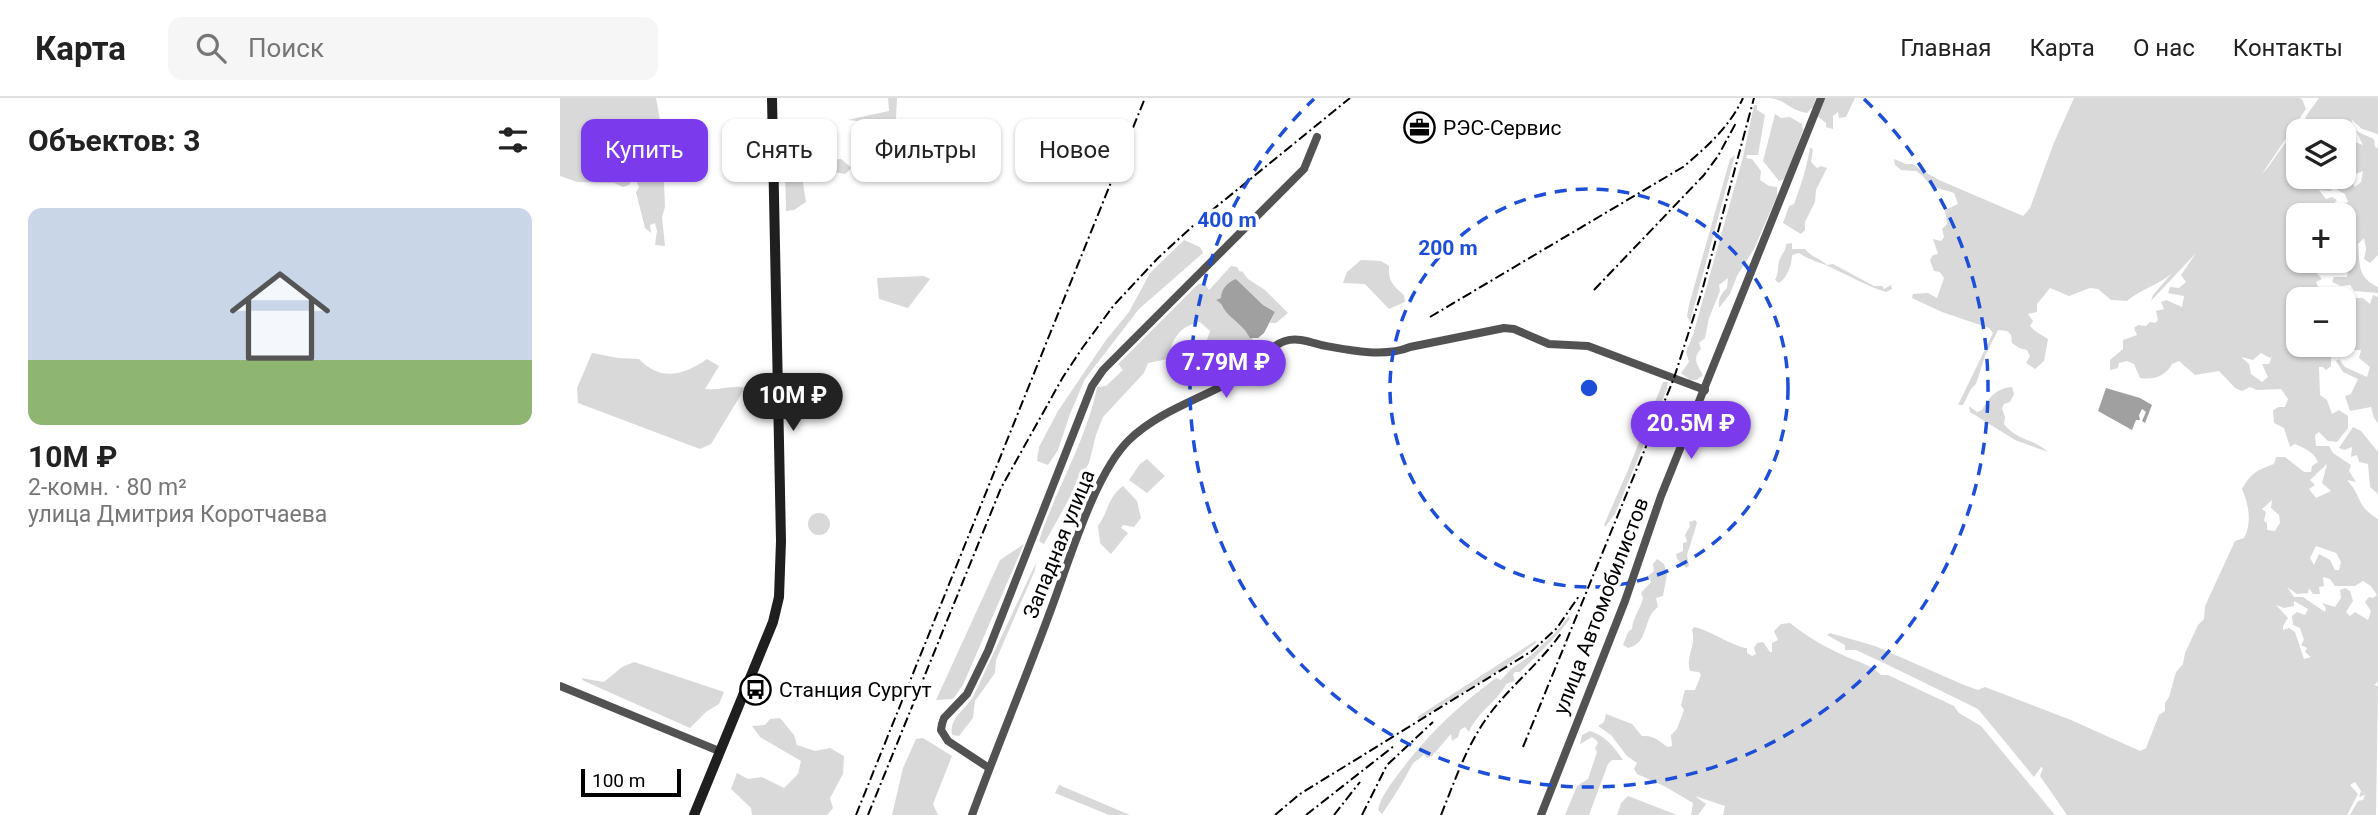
<!DOCTYPE html>
<html lang="ru">
<head>
<meta charset="utf-8">
<style>
  body { margin:0; font-family:Roboto,sans-serif; background:#f6f6f6; color:#222; height:100vh; display:flex; flex-direction:column; font-size:26px; white-space:nowrap }
  * { box-sizing:border-box; margin:0 }
  p { font-size:23px; color:#767676 }
  .icon { flex:none; width:38px; height:38px; fill:none; stroke:currentColor; stroke-width:2; stroke-linecap:round; stroke-linejoin:round }
  .map { position:relative; flex:1; overflow:hidden }
  .side { display:flex; flex-direction:column; background:#fff; width:560px }
  .side>* { flex:none }
  .top-card { position:absolute; left:21px; top:21px; width:665px; height:63px; display:flex; gap:14px }
  .tools { position:absolute; left:1726px; top:21px; display:grid; gap:14px }
  .tools a { display:grid; place-items:center; width:70px; height:70px; border-radius:14px; background:#fff; box-shadow:0 2px 5px #0004; font-size:35px }
  .scale { position:absolute; left:21px; bottom:18px; width:100px; box-sizing:border-box; padding-left:7px; border:4px solid #000; border-top:0; font-size:19px; line-height:24px; white-space:nowrap; color:#000; -webkit-text-stroke:5px #fff; paint-order:stroke }
  .price { position:absolute; translate:-50% -60px; padding:0 16px; border-radius:24px; background:#7c3aed; color:#fff; font-size:23px; line-height:46px; filter:drop-shadow(0 2px 4px #0008) }
  .price::after { content:''; position:absolute; left:50%; top:42px; width:21px; height:16px; margin-left:-10px; background:inherit; clip-path:polygon(0 0,100% 0,50% 100%) }
  .price.selected { background:#222; color:#fff }
  ul { padding:0; list-style:none }
  li { display:grid; align-content:center; gap:14px; height:371px; padding:0 28px }
  li+li { border-top:2px solid #e0e0e0 }
  li span { display:grid; place-items:center; height:217px; border-radius:14px; color:#555 }
  li>.icon { margin-inline-start:auto }
  span .icon { width:126px; height:126px; fill:#fffc; stroke-width:1 }
  li b { font-size:30px }
  h2 { display:flex; justify-content:space-between; align-items:center; height:84px; padding:0 28px; font-size:30px }
  .tag { padding:0 24px; border-radius:14px; background:#fff; box-shadow:0 2px 5px #0004; font-size:24px; line-height:63px }
  .tag.selected { background:#7c3aed; color:#fff }
  header { display:flex; align-items:center; gap:42px; box-sizing:border-box; height:98px; padding:0 35px; background:#fff; border-bottom:2px solid #e0e0e0 }
  header strong { font-size:33px }
  nav { display:flex; gap:38px; margin-inline-start:auto; font-size:24px }
  .search { width:490px; height:63px; background:#f6f6f6; display:flex; align-items:center; gap:18px; box-sizing:border-box; padding:0 24px; border-radius:14px; color:#767676; font-size:26px }
  main { display:flex; flex:1; min-height:0 }
  .map>svg:first-child { display:block }
</style>
</head>
<body>
<header>
<strong>Карта</strong>
<div class="search"><svg class="icon" aria-label="search" viewBox="0 0 24 24"><circle cx="10" cy="10" r="6"/><path d="M15 15l6 6"/></svg>Поиск</div>
<nav><a>Главная</a><a>Карта</a><a>О нас</a><a>Контакты</a></nav>
</header>
<main>
<section class="side">
<h2>Объектов: 3<svg class="icon" aria-label="filters" viewBox="0 0 24 24"><path d="M4 7h16M4 17h16"/><circle cx="9" cy="7" r="2"/><circle cx="15" cy="17" r="2"/></svg></h2>
<ul>
<li><span style="background:linear-gradient(#c9d6e8 70%,#8fb573 0)"><svg class="icon" aria-label="home" viewBox="0 0 24 24"><path d="M3 11l9-7 9 7M6 9v11h12V9"/></svg></span><div><b>10M ₽</b><p>2-комн. · 80 m²</p><p>улица Дмитрия Коротчаева</p></div></li>
</ul>
</section>
<div class="map">
<svg width="1818" height="717" viewBox="0 0 1818 717">
  <rect width="100%" height="100%" fill="#fff"/>
  <g fill="#d9d9d9" fill-rule="evenodd">
    <polygon points="0,0 96,0 102,33 105,109 102,119 105,148 95,147 97,133 95,125 90,127 91,135 85,130 76,94 79,89 75,81 73,80 69,87 63,89 54,85 17,84 0,78"/>
    <polygon points="328,0 337,0 336,20 327,37 312,39 298,23 287,22 329,13"/>
    <path d="M1209,0H1256L1253,9L1247,15C1230,13 1227,2 1209,0Z"/>
    <polygon points="1263,0 1295,0 1286,19 1279,20 1278,14 1273,18 1273,31 1266,29 1266,25 1256,17"/>
    <path d="M1514,0H1739L1742,1L1746,11L1702,76C1713,66 1726,38 1738,34V79H1783V77L1789,80L1795,89L1801,84L1803,73L1796,76L1783,70V33H1738L1744,31L1746,18L1759,0H1818V36L1802,31L1792,22L1795,44L1803,47L1796,33L1814,41L1815,49L1818,50V157L1810,165L1804,161L1806,151L1804,140L1798,146C1800,167 1797,179 1818,189V195L1794,193L1790,187L1781,188L1772,184L1774,179H1787L1788,174L1784,169L1785,162L1791,159V148L1786,146L1783,150V117H1773L1788,115L1782,107L1788,104L1785,96L1774,90L1770,93L1759,92L1766,101L1772,99L1777,102L1769,111L1772,117H1738V163H1746L1762,181L1756,184L1763,201H1738V247H1764L1771,253V268L1766,272L1763,269H1759L1760,297L1767,302L1772,316L1779,312L1788,318V330L1777,344L1768,343L1759,334L1755,337L1756,348H1769L1773,355L1791,367L1789,373L1796,384L1787,382C1803,399 1795,407 1818,421V584L1814,587L1818,588L1816,717H1790L1798,703L1803,702L1805,697L1799,699L1801,693L1795,684L1790,687L1798,696L1787,717H1507L1480,678L1483,670L1481,669L1474,679L1418,611L1324,565L1296,552H1285V547L1267,537L1270,535L1315,548L1404,587L1418,592L1425,589L1511,622L1580,653L1586,650L1599,617L1605,613V605L1609,599L1616,574L1623,566L1625,555L1638,527L1644,521L1645,508L1675,443L1684,440C1692,425 1689,407 1682,391C1691,375 1697,372 1714,366L1716,359H1725L1744,374H1751L1752,368L1758,364C1754,354 1746,351 1735,346L1730,349L1724,330L1714,325L1713,312L1719,309H1725L1728,301L1721,291L1697,292L1690,289L1682,293L1675,290L1659,273L1635,277L1619,263L1612,266C1605,279 1593,282 1580,280L1574,266L1567,263L1559,265L1558,270L1550,272V262L1563,251V242L1577,237L1574,230L1578,227L1586,228L1590,224L1595,225L1598,222L1596,213L1604,211L1601,204L1606,202L1622,209L1624,198L1608,195L1610,189L1619,190L1626,184L1621,177L1636,155L1591,203L1593,197L1612,175C1599,187 1581,191 1567,203L1551,202L1538,191L1530,190L1509,198L1490,190L1477,206V214L1468,216L1473,223L1470,228L1475,233L1488,241L1484,263L1475,271L1466,265L1470,258L1467,252L1459,250L1452,245L1451,237L1447,233L1438,232L1425,258L1416,286L1411,291L1403,307H1398L1433,235L1429,230L1382,214L1352,200L1353,196L1368,195L1377,200L1384,180L1380,174L1374,173L1370,162L1373,157L1378,156L1373,141L1381,143L1384,139L1382,131L1387,126L1385,112L1398,106L1394,95L1371,88L1362,77L1356,73L1341,72L1335,67L1334,61L1346,66H1353C1361,73 1370,76 1379,82L1463,118L1470,110L1493,47ZM1701,255L1710,260L1712,258L1709,266H1702L1708,279L1702,284L1691,276L1689,266L1681,259L1693,262ZM1767,366L1762,385L1771,393L1756,400L1749,391L1755,387L1750,382ZM1712,402L1711,410L1719,417L1720,425L1715,433L1707,432V425L1704,423L1706,414L1702,411ZM1756,448L1776,455L1781,464L1779,472H1775L1770,462L1759,456L1754,467L1750,460ZM1763,479L1770,481L1775,488H1795L1803,483L1811,488L1817,497L1813,500L1809,499L1805,504L1811,513L1808,522L1795,514L1790,518L1786,514L1793,503L1790,493L1785,490L1780,492L1781,500L1775,509L1762,505L1766,510L1765,514L1743,499H1734L1727,489L1737,496L1748,495L1749,490L1753,496H1760L1759,489L1764,488ZM1734,503L1748,511L1745,517L1737,514L1732,518L1733,527L1740,530L1744,542L1741,547L1747,550L1745,554L1751,559L1744,561L1735,534L1729,530L1723,532V528L1728,520L1716,507L1724,510L1734,508Z"/>
    <path d="M1194,7H1197V12L1205,17L1198,57H1187L1186,60L1192,61L1201,73L1200,82L1209,88L1217,89V98L1194,151L1177,178L1170,196L1159,210C1158,202 1161,195 1167,190L1168,180L1159,187L1160,193L1149,220L1145,240L1139,245L1141,251C1132,260 1137,267 1143,277L1137,282H1130L1121,275L1129,264L1126,254L1133,237L1183,59Z"/>
    <polygon points="1215,16 1221,20 1230,19 1242,26 1243,32 1225,81 1219,83 1203,63"/>
    <path d="M1250,49L1253,52L1251,64L1257,70L1261,68L1267,70L1256,92L1255,104L1245,124V132L1241,136L1223,125L1229,108L1234,106C1241,87 1247,69 1250,49Z"/>
    <polygon points="1175,57 1130,224 1127,218 1129,207 1170,61"/>
    <polygon points="246,61 257,63 281,61 292,70 285,76 251,70 243,85 246,104 234,112 226,113 225,69"/>
    <polygon points="624,142 640,149 643,155 579,211 525,281 510,316 498,352 488,367 477,363 479,349 498,313 546,242 569,214 590,175"/>
    <path d="M1232,145V151H1245C1251,159 1260,160 1267,167L1273,166L1314,188H1322L1324,191L1331,187L1332,191L1326,194C1306,188 1288,177 1270,169C1259,164 1249,162 1239,155L1232,157C1232,167 1227,180 1219,185L1215,182C1219,175 1217,168 1220,161C1222,155 1226,153 1226,146Z"/>
    <path d="M801,162L821,163L829,168C828,183 833,188 844,197L845,204L829,211L805,186L783,185L787,174Z"/>
    <path d="M671,168L677,169L680,174L682,173L688,181L705,192L728,215L716,225H710L715,214L703,207L676,181L661,200L657,202L696,245L691,253L678,265L647,242L650,233L640,224C619,228 612,241 608,261L588,265L584,275L543,319L536,337L529,365L484,446L479,443C496,390 526,344 537,289L546,288L563,272L558,266L638,186H645L649,192Z"/>
    <polygon points="364,178 370,181 348,210 319,201 317,180"/>
    <polygon points="1813,197 1818,199 1818,325 1814,320 1811,309 1790,313 1785,298 1791,296 1798,281 1783,274 1776,263 1779,261 1785,269 1807,279 1810,269 1799,260 1801,252 1792,252 1784,246 1785,240 1792,234 1783,223 1783,207 1792,200 1803,200 1810,206"/>
    <path d="M32,255L58,260L79,261C101,284 124,277 147,261L159,268L145,291C160,293 173,286 185,290L151,346L140,351L18,305L17,290Z"/>
    <polygon points="1103,284 1108,284 1107,291 1055,416 1045,429 1044,427 1068,372"/>
    <path d="M1452,289L1454,296L1450,304L1444,306L1442,310L1445,319L1444,326C1458,344 1474,340 1488,354L1455,342L1410,314L1409,308L1417,314L1422,312C1429,299 1437,290 1452,289Z"/>
    <polygon points="1793,329 1801,333 1818,354 1818,396 1810,389 1808,366 1799,364 1797,357 1791,359 1792,349 1784,352 1779,350"/>
    <polygon points="587,361 605,378 587,395 569,382 580,366"/>
    <path d="M563,388L577,403L581,420L574,429L563,427L561,430L568,435L551,456L540,445L538,428C549,413 547,400 563,388Z"/>
    <circle cx="259" cy="426" r="11"/>
    <polygon points="1135,422 1137,425 1127,457 1129,468 1126,470 1117,461 1116,456 1123,453 1123,445 1127,444 1125,437 1130,428 1129,424"/>
    <polygon points="464,446 403,587 393,601 376,602 440,462"/>
    <path d="M1097,461L1104,466L1107,476L1103,498L1096,500L1098,509C1082,520 1090,545 1068,550L1063,547L1068,534L1072,531C1073,519 1080,512 1083,500L1081,495L1091,484L1088,478L1094,473L1093,466Z"/>
    <path d="M476,465L475,472L436,562L435,575L415,603L413,620L399,638L392,637C389,620 404,613 413,599Z"/>
    <path d="M1009,518L1010,521C995,541 978,556 960,574H955L953,577L955,583L946,586C940,601 917,614 909,634L905,629L900,632L898,639L892,643L891,636L872,658L867,660L864,656C861,661 855,662 852,667C843,684 834,699 822,716L818,712C821,698 831,686 839,675C867,637 898,608 936,580L941,582L951,571L970,558L995,535Z"/>
    <path d="M1230,525C1247,539 1267,550 1287,559C1298,564 1312,567 1321,577H1328L1394,608L1399,615L1421,628L1495,717H1163L1165,708L1135,698L1146,706L1138,717H1131L1133,705L1104,688L1077,676L1074,671L1077,665L1067,658L1051,637L1038,628L1044,624L1046,616L1072,626L1082,638C1094,637 1099,643 1108,649L1112,648L1111,637L1117,631L1124,612L1121,607L1125,592H1135L1141,577L1139,574L1130,573C1125,559 1137,546 1132,532L1134,529C1150,532 1173,549 1187,550V555L1192,558L1196,556L1194,550L1197,545L1203,544L1210,554H1212V545L1218,542L1214,533L1221,526Z"/>
    <polygon points="975,543 977,544 943,570 860,621 857,619"/>
    <polygon points="74,564 164,594 159,606 146,614 130,630 24,583 21,580 44,584 62,569"/>
    <polygon points="220,620 234,637 237,647 255,653 270,650 284,658 283,676 270,700 273,710 267,717 192,717 191,710 171,691 177,675 188,681 202,679 224,690 238,676 241,663 200,639 192,628 205,627 210,621"/>
    <path d="M1030,633C1046,638 1054,649 1063,662H1052L1048,666L1029,717H1005L1017,688L1028,681L1037,654L1035,650L1038,645L1036,642L1032,639L1020,646L1022,637Z"/>
    <polygon points="363,640 392,658 373,706 378,717 332,717 343,670 356,641"/>
    <polygon points="499,687 570,717 549,717 495,695"/>
    <polygon points="1068,698 1117,717 1057,717 1061,705"/>
  </g>
  <g fill="#a0a0a0">
    <path d="M676,181L703,207L715,214L704,235L698,240H690C684,229 676,224 668,216C663,211 663,206 656,202L661,200C661,191 668,184 676,181Z"/>
    <polygon points="1546,290 1580,300 1592,307 1585,325 1582,323 1586,314 1582,311 1579,317 1580,322 1576,322 1572,332 1538,313"/>
  </g>
  <g fill="none" stroke-linecap="round" stroke-linejoin="round">
    <g stroke="#525252" stroke-width="8">
      <polyline points="0,588 159,653"/>
      <polyline points="429,670 388,643 381,632 382,626 384,620 407,596 428,553 532,288 543,272 744,71 757,39"/>
      <path d="M412,717C437,649 465,582 490,514C508,467 534,376 569,342C599,313 639,302 675,281C692,271 709,248 725,243C737,239 750,244 761,247C788,252 824,260 850,249L944,230L954,231L989,246L1028,248L1145,292"/>
      <polyline points="981,717 1065,503 1101,398 1261,0"/>
    </g>
    <polyline stroke="#1f1f1f" stroke-width="10" points="134,717 213,524 219,499 221,443 212,0"/>
    <g stroke="#000" stroke-width="2" stroke-dasharray="10 3.5 2 3.5" stroke-linecap="butt">
      <polyline points="1034,192 1144,77 1158,58 1177,23"/>
      <path d="M870,219L1123,69C1147,49 1170,28 1183,0"/>
      <polyline points="963,649 1114,280 1142,193 1194,0"/>
      <polyline points="296,717 585,0"/>
      <polyline points="308,717 441,390 503,279 523,249 554,207 598,160 635,126 790,0"/>
      <polyline points="715,717 740,696 972,553 997,530 1019,498"/>
      <polyline points="746,717 834,648"/>
      <polyline points="774,717 800,684"/>
      <polyline points="802,717 827,667 873,624"/>
      <path d="M881,717C894,685 905,652 924,624C946,591 979,567 1002,534"/>
    </g>
  </g>
  <g fill="none" stroke="#1d4ed8" stroke-width="3.5" stroke-dasharray="12 9">
    <circle cx="1029" cy="290" r="199"/>
    <path d="M1304 1A399 399 0 1 1 754 1"/>
  </g>
  <defs>
    <symbol id="office-ring" viewBox="-11 -11 22 22"><circle r="9.5" fill="#fff" stroke="#000" stroke-width="1.5"/><path d="M-6-3h4V-5.5h4V-3h4V5H-6ZM-1-4.5V-3h2v-1.5ZM-6 0V1H6V0Z" fill="#000"/></symbol>
    <symbol id="bus-ring" viewBox="-11 -11 22 22"><circle r="9.5" fill="#fff" stroke="#000" stroke-width="1.5"/><path d="M-5-6H5V4H4V6H2V4H-2V6H-4V4H-5ZM-3.5-4V0h7V-4ZM-3.5 1.2v1.5H-2V1.2ZM2 1.2v1.5H3.5V1.2Z" fill="#000"/></symbol>
  </defs>
  <g fill-rule="evenodd">
    <use href="#office-ring" x="842" y="12" width="35" height="35"/>
    <use href="#bus-ring" x="178" y="574" width="35" height="35"/>
  </g>
  <g text-anchor="middle" stroke-width="7" stroke-linejoin="round" paint-order="stroke">
    <g font-size="21" fill="#000" stroke="#fff" text-anchor="start">
      <text x="883" y="37">РЭС-Сервис</text>
      <text x="219" y="599">Станция Сургут</text>
    </g>
    <g font-size="21" fill="#000" stroke="#fff">
      <text transform="translate(499 446) rotate(-68)" y="7">Западная улица</text>
      <text transform="translate(1041 508) rotate(-69)" y="7">улица Автомобилистов</text>
    </g>
  </g>
  <circle cx="1029" cy="290" r="10" fill="#1d4ed8" stroke="#fff" stroke-width="3.5"/>
  <g font-size="21" text-anchor="middle" font-weight="bold" fill="#1d4ed8" stroke="#fff" stroke-width="7" stroke-linejoin="round" paint-order="stroke">
    <text x="667" y="129">400 m</text>
    <text x="888" y="157">200 m</text>
  </g>
</svg>
<div class="tools">
<a><svg class="icon" aria-label="layers" viewBox="0 0 24 24"><path d="M12 4l9 5-9 5-9-5zM3 14l9 5 9-5"/></svg></a>
<a>+</a>
<a>−</a>
</div>
<div class="scale">100 m</div>
<b class="price" style="left:666px;top:302px">7.79M ₽</b>
<b class="price selected" style="left:233px;top:335px">10M ₽</b>
<b class="price" style="left:1131px;top:363px">20.5M ₽</b>
<div class="top-card">
<a class="tag selected">Купить</a>
<a class="tag">Снять</a>
<a class="tag">Фильтры</a>
<a class="tag">Новое</a>
</div>
</div>
</main>
</body>
</html>
